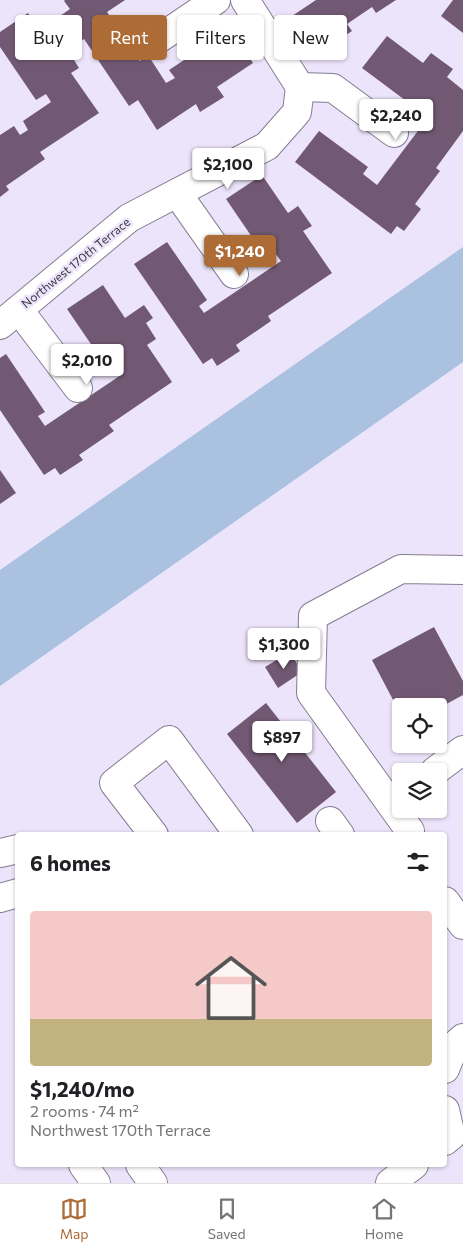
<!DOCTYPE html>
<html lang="en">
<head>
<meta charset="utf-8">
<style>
  body { margin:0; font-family:Commissioner,sans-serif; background:#f6f6f6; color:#202124; height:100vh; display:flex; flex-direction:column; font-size:19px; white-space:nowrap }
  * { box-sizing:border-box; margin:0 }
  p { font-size:16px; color:#757577 }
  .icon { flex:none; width:28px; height:28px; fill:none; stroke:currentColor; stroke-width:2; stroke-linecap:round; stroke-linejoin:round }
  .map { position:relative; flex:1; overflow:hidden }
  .drawer { position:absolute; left:15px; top:832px; width:432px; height:335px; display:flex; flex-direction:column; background:#fff; border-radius:5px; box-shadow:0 1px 4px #0004 }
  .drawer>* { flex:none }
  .top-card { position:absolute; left:15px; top:15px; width:434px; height:45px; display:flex; gap:10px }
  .fabs { position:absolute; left:392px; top:698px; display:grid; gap:10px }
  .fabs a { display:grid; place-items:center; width:55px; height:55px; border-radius:5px; background:#fff; box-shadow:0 1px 4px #0004; font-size:25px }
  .price { position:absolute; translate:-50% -42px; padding:0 11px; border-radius:5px; background:#fff; color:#222; font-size:16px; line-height:32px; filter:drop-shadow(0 1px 2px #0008) }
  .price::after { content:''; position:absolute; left:50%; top:30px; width:15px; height:11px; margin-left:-8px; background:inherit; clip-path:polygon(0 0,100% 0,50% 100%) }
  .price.selected { background:#ad6b36; color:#fff }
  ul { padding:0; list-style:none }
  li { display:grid; align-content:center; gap:10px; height:265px; padding:0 15px }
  li span { display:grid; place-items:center; height:155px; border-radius:5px; color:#555 }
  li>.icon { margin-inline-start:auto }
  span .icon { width:90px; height:90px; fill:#fffc; stroke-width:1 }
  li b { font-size:21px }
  h2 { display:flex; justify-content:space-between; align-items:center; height:60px; padding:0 15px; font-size:21px }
  .tag { padding:0 18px; border-radius:5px; background:#fff; box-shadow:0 1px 4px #0004; font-size:18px; line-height:45px }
  .tag.selected { background:#ad6b36; color:#fff }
  .dock { display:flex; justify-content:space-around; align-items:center; height:70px; border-top:1px solid #e0e0e0; background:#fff; font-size:14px; color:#757577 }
  .dock a { display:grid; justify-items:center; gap:2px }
  .dock .selected { color:#ad6b36 }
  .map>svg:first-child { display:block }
</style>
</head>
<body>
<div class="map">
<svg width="463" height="1183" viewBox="0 0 463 1183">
  <rect width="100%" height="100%" fill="#ece4fa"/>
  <polygon fill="#abc1e0" points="463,247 463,362 0,686 0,570"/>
  <g fill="#725973">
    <polygon points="65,0 125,0 107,12 115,24 124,18 142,46 133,52 140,61 148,55 166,83 175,78 169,70 231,29 253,63 217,87 224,97 200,112 196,104 157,130 138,100 129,106 84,39 78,43 60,16 70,9 64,1"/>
    <polygon points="316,0 396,0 376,13 372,7 347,24 352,31 311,58 286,20"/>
    <polygon points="453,0 463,0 463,33 441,16"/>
    <polygon points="28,13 51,47 54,44 59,51 66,47 79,68 71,73 99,113 40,152 45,159 6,186 9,190 0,197 0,135 14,126 20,135 28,130 23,121 51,102 46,94 36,100 0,47 0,32"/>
    <polygon points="387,36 423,63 431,53 453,69 447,77 463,90 463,131 436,168 440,171 415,204 421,209 404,231 397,226 391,234 295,162 319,131 368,167 363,174 377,185 433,111 425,105 421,112 362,68"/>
    <polygon points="262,175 288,213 298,206 312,226 303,231 332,273 268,316 271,321 236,345 240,351 217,366 212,358 203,364 134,264 167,242 207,300 199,306 204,313 281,261 275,253 267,259 226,199"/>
    <polygon points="103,285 125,318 144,305 153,318 146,323 156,339 147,345 172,382 109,425 114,431 79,455 83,460 60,475 55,468 44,475 0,410 0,358 6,354 45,412 38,416 45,426 121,375 116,367 110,372 67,309"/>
    <polygon points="0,470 16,493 0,504"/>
    <polygon points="434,627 463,681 463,695 439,708 439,706 401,706 401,715 372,660"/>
    <polygon points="290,652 302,672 278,688 265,667"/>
    <polygon points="266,703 336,792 297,823 227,734"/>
  </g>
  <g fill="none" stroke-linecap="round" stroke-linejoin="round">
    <defs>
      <g id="minor">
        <polyline points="151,44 216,0"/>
        <polyline points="300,87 333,88 394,133"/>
        <polyline points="177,193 234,274"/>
        <polyline points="19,310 78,388"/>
        <polyline points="0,325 129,218 267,146 297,112 300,87 245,0"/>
        <polyline points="435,771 463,750"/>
        <polyline points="330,821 340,835"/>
        <polyline points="410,831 311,693 313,616 401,569 463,570"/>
        <polyline points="154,835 114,783 169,740 239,835"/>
        <polyline points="0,853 18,849"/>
        <polyline points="0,898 18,893"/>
        <polyline points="445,901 463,925"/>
        <polyline points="445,1069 455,1045 463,1038"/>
        <polyline points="445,1110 451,1136 445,1141"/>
        <polyline points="83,1165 96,1183"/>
        <polyline points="140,1165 153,1183"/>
        <polyline points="390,1183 414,1165"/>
      </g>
    </defs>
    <use href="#minor" stroke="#847c90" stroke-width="30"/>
    <use href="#minor" stroke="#fff" stroke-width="28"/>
  </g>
  <g text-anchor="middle" stroke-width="5" stroke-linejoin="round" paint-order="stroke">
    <g font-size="12" fill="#3a373f" stroke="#ece4fa">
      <text transform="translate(76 263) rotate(-39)" y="4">Northwest 170th Terrace</text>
    </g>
  </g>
</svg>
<div class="fabs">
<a><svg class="icon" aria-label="locate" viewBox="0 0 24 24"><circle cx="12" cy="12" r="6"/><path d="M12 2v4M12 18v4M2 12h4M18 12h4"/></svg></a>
<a><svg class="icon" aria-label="layers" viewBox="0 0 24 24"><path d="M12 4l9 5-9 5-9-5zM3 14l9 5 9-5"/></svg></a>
</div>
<b class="price" style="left:396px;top:141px">$2,240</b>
<b class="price" style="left:228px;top:190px">$2,100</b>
<b class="price selected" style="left:240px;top:277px">$1,240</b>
<b class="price" style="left:87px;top:386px">$2,010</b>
<b class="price" style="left:284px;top:670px">$1,300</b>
<b class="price" style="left:282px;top:763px">$897</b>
<div class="top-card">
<a class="tag">Buy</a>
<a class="tag selected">Rent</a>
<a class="tag">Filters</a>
<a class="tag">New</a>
</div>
<section class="drawer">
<h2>6 homes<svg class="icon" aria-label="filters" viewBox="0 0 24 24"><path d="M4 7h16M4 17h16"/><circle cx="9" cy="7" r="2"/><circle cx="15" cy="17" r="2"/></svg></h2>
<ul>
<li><span style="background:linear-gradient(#f6c9c9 70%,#c2b280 0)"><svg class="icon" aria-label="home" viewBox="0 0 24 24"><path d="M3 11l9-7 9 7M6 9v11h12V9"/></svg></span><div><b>$1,240/mo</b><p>2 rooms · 74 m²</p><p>Northwest 170th Terrace</p></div></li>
</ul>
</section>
</div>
<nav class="dock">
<a class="selected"><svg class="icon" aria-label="map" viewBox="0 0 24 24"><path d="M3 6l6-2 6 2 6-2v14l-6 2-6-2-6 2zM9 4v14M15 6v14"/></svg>Map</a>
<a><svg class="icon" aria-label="saved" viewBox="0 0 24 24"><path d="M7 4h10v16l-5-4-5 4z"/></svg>Saved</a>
<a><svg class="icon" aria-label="home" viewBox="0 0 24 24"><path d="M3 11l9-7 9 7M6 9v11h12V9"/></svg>Home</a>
</nav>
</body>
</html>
